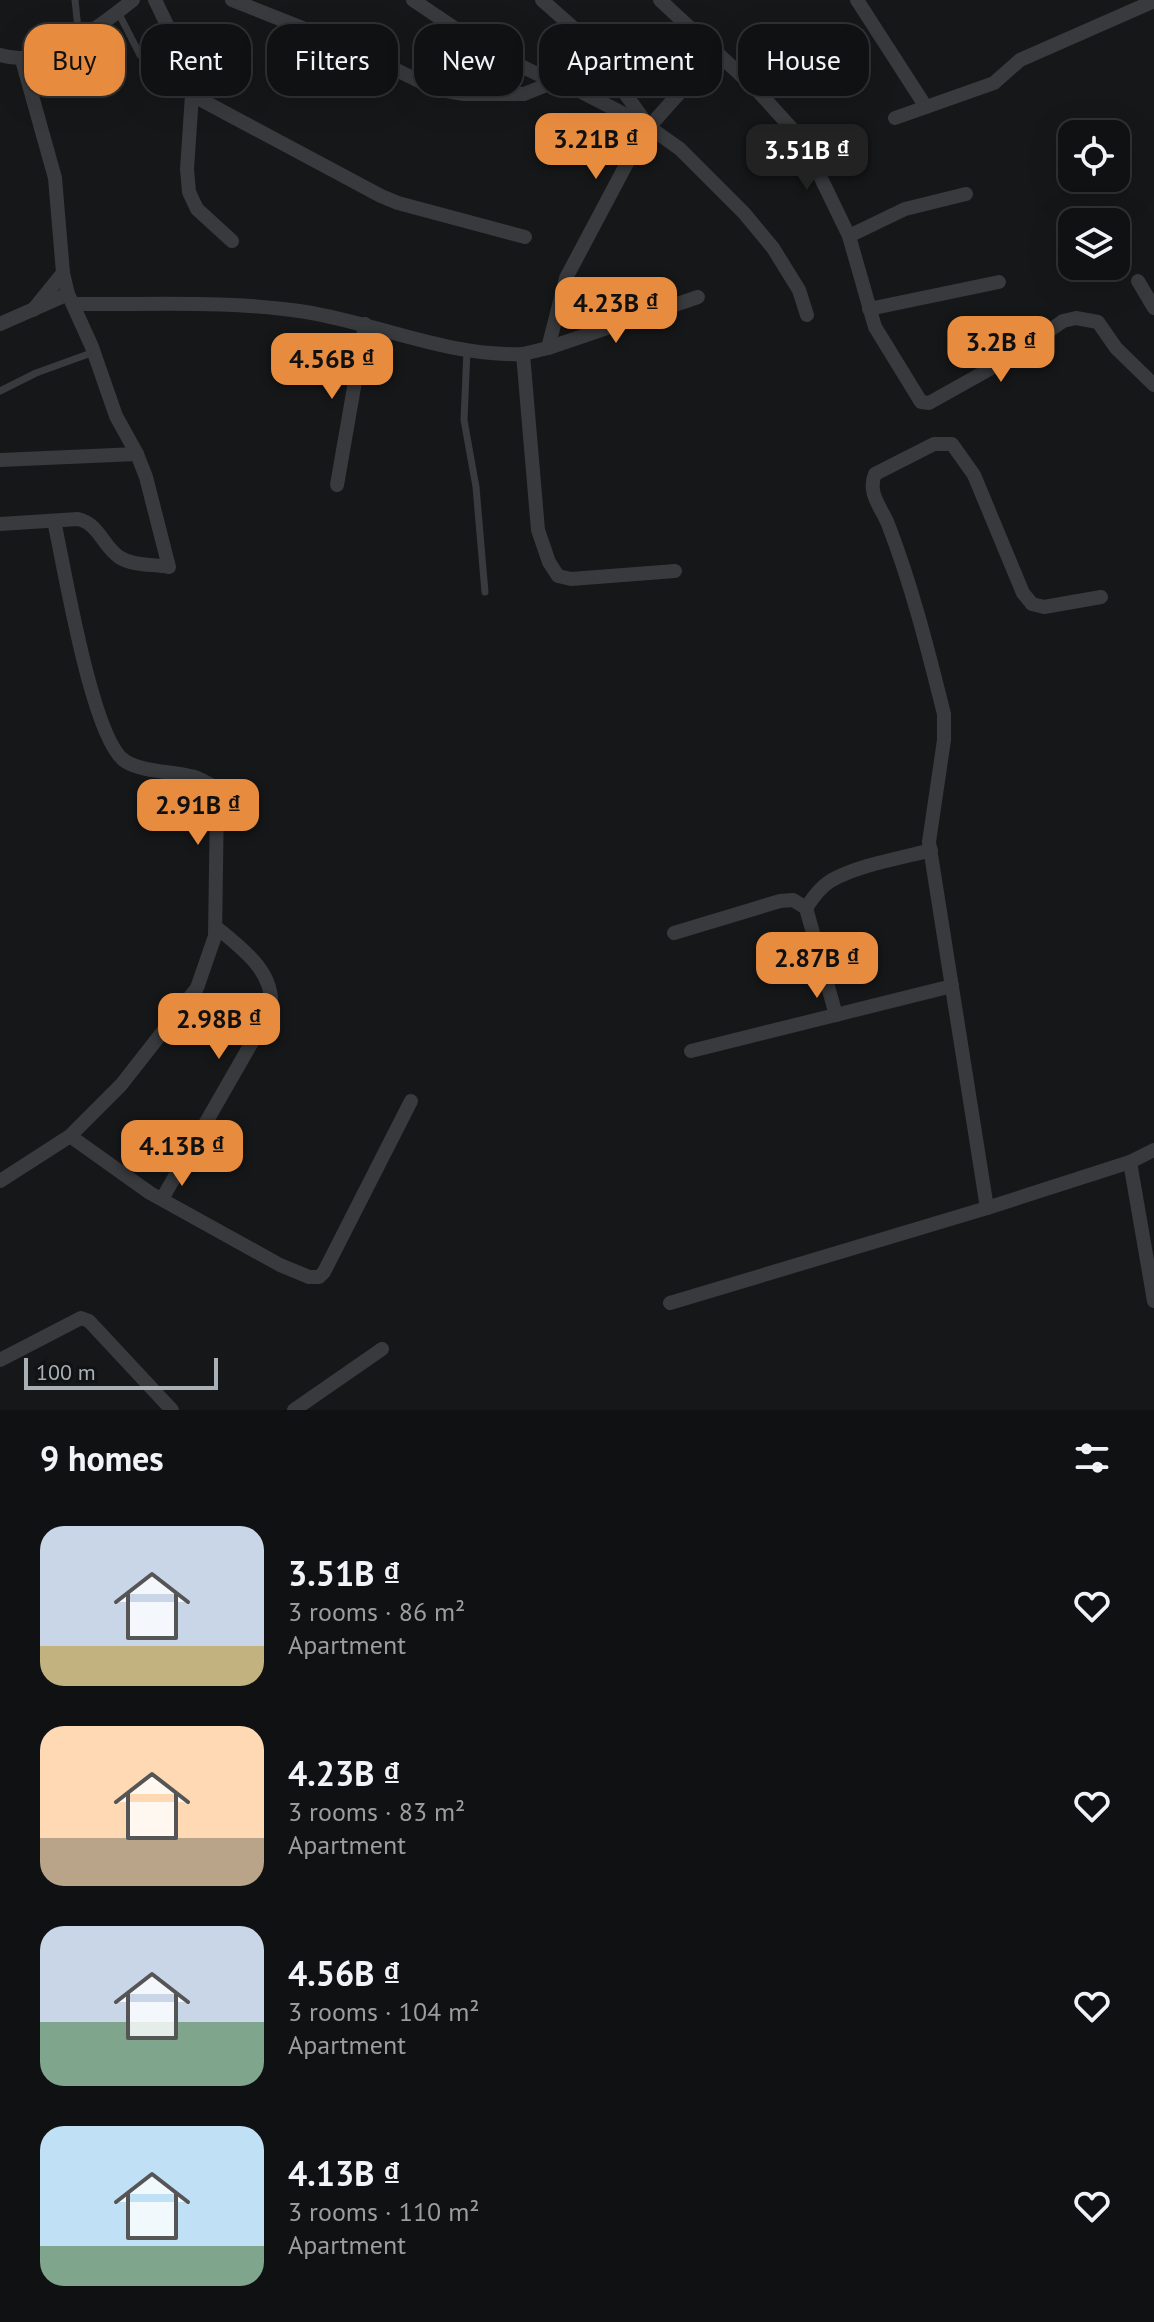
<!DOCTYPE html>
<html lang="en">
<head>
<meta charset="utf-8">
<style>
  body { margin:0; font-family:"PT Sans",sans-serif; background:#191a1b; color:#f1f3f6; height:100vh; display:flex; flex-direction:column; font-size:30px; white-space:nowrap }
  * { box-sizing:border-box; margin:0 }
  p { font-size:26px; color:#9c9d9f }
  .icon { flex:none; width:44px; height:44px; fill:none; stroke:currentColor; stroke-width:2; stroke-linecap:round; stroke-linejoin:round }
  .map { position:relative; height:1410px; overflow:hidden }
  .drawer { display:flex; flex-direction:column; background:#101112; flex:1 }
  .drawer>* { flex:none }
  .top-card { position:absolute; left:24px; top:24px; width:1106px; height:72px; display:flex; gap:16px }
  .tools { position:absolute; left:1058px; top:120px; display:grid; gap:16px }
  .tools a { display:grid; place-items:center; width:72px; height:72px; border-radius:16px; background:#101112; box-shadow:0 8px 32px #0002,0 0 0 2px #303132; font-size:40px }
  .scale { position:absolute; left:24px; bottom:20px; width:194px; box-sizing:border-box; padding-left:8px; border:4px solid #a9b1b7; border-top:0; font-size:22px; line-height:28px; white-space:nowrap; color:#a9b1b7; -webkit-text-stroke:6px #111213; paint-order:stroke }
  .price { position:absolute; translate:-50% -68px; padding:0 18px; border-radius:16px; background:#e78b3f; color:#111; font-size:26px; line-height:52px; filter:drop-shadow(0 2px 4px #0008) }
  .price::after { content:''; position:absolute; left:50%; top:48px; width:24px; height:18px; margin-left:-12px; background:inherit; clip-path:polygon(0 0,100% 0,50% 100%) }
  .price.on { background:#222; color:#fff }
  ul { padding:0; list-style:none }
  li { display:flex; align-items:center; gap:24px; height:200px; padding:0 40px }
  li span { display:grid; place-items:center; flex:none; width:224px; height:160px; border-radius:24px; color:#555 }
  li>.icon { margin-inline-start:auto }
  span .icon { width:96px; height:96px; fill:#fffc; stroke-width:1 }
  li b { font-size:34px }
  h2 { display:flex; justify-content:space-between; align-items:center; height:96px; padding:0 40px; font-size:34px }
  .pill { padding:0 28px; border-radius:24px; background:#101112; box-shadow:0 8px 32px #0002,0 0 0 2px #303132; font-size:28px; line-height:72px }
  .pill.on { background:#e78b3f; color:#111 }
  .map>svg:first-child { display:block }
</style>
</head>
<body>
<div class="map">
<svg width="1154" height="1410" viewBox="0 0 1154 1410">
  <rect width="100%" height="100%" fill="#161718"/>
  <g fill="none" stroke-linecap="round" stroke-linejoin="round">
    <g stroke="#383a3d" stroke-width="7">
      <polyline points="75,0 79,38"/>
      <polyline points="118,12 140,55"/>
      <polyline points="467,350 464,420 476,487 485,592"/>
      <polyline points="0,391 36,373 94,352"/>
    </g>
    <g stroke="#383a3d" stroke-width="14">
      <polyline points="155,0 170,31 192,95 187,169 189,192 197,209 232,241"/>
      <polyline points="232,0 348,46 435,89 464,94 524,94 554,82 572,87 649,127 680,149 744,213 773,248 799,290 807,315"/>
      <polyline points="413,0 484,48 554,82"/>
      <polyline points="542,0 586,39 647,124"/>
      <polyline points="660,0 756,89 803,141 849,236 875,327 921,402 929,403 1013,356 1063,321 1076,318 1098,322 1116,348 1154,385"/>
      <polyline points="857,0 926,107"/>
      <path d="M0,55C46,70 99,27 133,0"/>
      <polyline points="192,95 381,196 398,203 525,237"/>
      <polyline points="895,118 994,83 1020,60 1154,1"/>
      <polyline points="849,236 905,209 966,194"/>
      <polyline points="1138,281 1154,308"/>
      <path d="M73,304C150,305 230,300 306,312C379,324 449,357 523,354L538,530L549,562L558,576L571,579L675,571"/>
      <polyline points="869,309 999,282"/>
      <polyline points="33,310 63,273"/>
      <polyline points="0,324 68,294"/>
      <polyline points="548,348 566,278 626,165 649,127 715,53"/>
      <polyline points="523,354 548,348 698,297"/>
      <polyline points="0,460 137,454"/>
      <polyline points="337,485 365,324"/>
      <path d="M0,524L78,519C99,524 102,545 119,557C133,566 153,564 169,567L146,477L137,454L116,416L92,347L68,294L63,273L55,178L22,60"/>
      <path d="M806,908C813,898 820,887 832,880C861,864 899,859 931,850"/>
      <polyline points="674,933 780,901 793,900 806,908 836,1015"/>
      <polyline points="691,1051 952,986"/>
      <polyline points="70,1136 150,1193 280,1265 309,1277 319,1277 324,1272 411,1101"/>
      <polyline points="1130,1162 1154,1301"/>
      <path d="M0,1181L70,1136L121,1085L197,988L215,936L217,800L213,786C205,782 198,777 190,776C170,771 142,772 125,761C92,740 64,565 54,521"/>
      <path d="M162,1199L271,1009C275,971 241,948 216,927"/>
      <path d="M987,1208L929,842L944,740V714C928,650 912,586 888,524C881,507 867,493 875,474L934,444H952L974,475L1023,593L1032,604L1044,607L1101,597"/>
      <polyline points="670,1303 987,1208 1130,1162 1154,1150"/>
      <polyline points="0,1360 81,1318 89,1321 172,1410"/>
      <polyline points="294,1410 382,1349"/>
    </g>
  </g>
</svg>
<div class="tools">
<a><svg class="icon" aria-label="locate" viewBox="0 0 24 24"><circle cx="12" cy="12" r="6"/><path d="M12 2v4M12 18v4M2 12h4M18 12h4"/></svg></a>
<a><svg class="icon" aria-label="layers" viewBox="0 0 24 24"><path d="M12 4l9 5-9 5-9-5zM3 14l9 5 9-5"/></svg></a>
</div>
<div class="scale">100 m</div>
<b class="price" style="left:596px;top:181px">3.21B ₫</b>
<b class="price on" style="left:807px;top:192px">3.51B ₫</b>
<b class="price" style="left:616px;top:345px">4.23B ₫</b>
<b class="price" style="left:1001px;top:384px">3.2B ₫</b>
<b class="price" style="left:332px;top:401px">4.56B ₫</b>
<b class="price" style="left:198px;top:847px">2.91B ₫</b>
<b class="price" style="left:817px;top:1000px">2.87B ₫</b>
<b class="price" style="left:219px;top:1061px">2.98B ₫</b>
<b class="price" style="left:182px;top:1188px">4.13B ₫</b>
<div class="top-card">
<a class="pill on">Buy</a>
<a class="pill">Rent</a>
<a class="pill">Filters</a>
<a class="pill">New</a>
<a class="pill">Apartment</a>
<a class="pill">House</a>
</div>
</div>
<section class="drawer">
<h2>9 homes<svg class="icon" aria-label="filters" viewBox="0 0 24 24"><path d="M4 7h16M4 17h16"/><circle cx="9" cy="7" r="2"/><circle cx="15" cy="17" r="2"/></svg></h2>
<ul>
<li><span style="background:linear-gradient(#c9d6e8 75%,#c2b280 0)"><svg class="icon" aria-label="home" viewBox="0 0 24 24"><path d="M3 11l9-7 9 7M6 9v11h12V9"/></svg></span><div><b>3.51B ₫</b><p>3 rooms · 86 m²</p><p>Apartment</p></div><svg class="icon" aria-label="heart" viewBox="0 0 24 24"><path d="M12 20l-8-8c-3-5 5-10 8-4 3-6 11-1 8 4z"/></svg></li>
<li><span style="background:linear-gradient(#ffd9b3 70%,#b9a48a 0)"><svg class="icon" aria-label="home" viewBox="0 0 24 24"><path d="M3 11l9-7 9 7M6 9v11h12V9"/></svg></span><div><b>4.23B ₫</b><p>3 rooms · 83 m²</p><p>Apartment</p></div><svg class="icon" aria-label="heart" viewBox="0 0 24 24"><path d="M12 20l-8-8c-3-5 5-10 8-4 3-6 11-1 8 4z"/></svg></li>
<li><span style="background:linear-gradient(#c9d6e8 60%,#7fa58c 0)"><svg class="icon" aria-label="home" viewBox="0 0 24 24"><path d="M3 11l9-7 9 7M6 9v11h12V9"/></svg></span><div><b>4.56B ₫</b><p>3 rooms · 104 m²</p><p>Apartment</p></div><svg class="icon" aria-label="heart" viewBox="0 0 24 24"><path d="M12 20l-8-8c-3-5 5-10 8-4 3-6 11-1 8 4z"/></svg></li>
<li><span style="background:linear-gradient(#bfe0f5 75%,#7fa58c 0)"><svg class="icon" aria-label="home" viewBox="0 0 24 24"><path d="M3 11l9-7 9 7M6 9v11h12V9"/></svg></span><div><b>4.13B ₫</b><p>3 rooms · 110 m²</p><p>Apartment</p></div><svg class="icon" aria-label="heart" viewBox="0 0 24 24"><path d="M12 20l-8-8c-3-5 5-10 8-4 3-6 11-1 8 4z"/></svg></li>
</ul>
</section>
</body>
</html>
